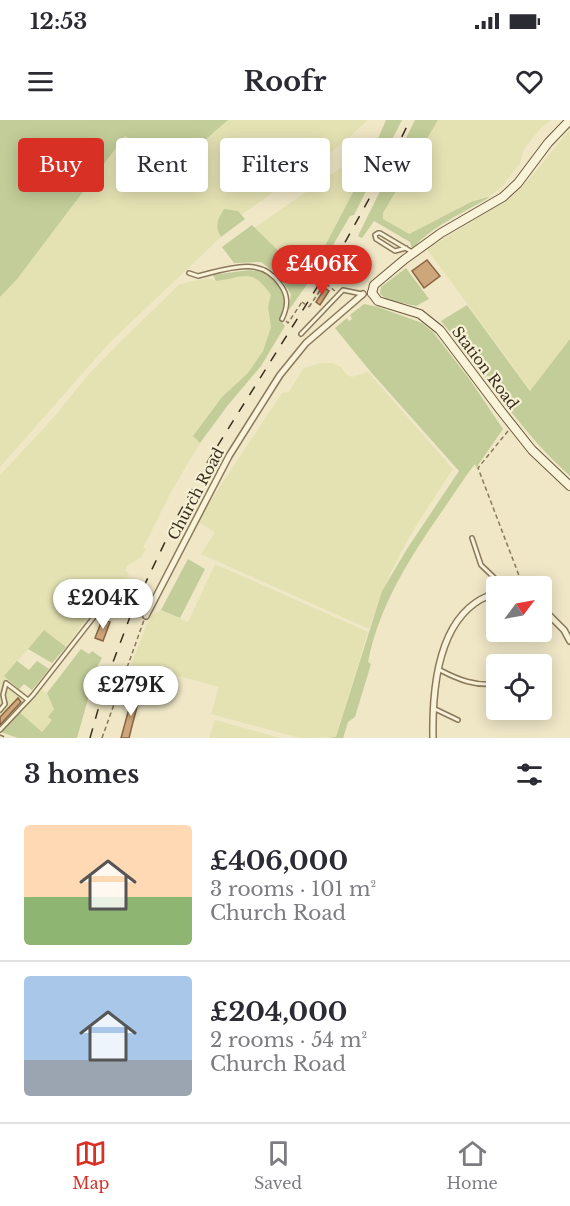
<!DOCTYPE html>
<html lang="en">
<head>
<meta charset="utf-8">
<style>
  body { margin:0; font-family:"Libre Baskerville",serif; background:#f2f2f3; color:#2b2b33; height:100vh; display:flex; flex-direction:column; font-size:22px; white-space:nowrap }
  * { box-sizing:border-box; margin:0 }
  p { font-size:20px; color:#7c7c81 }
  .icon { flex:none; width:33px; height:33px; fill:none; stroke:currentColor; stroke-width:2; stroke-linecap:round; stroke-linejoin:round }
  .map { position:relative; height:618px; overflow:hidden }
  .panel { display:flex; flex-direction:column; background:#fff; flex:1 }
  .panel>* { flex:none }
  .banner { position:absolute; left:18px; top:18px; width:534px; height:54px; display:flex; gap:12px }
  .needle { width:39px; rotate:58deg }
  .tools { position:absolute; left:486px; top:456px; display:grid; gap:12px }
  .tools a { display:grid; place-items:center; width:66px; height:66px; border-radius:6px; background:#fff; box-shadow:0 3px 15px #0003; font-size:30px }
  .price { position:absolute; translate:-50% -51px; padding:0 14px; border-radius:21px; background:#fff; color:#222; font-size:20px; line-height:39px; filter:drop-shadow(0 2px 3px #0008) }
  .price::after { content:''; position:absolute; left:50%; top:36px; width:18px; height:14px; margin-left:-9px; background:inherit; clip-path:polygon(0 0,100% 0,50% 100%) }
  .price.active { background:#d93025; color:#fff }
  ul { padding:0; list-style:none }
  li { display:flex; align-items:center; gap:18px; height:150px; padding:0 24px }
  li+li { border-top:2px solid #e1e1e2 }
  li span { display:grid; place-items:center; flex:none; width:168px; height:120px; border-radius:6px; color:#555 }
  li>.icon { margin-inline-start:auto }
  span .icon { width:72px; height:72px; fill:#fffc; stroke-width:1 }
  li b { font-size:26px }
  h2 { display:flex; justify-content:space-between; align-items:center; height:72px; padding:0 24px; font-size:26px }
  .pill { padding:0 21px; border-radius:6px; background:#fff; box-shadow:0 3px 15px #0003; font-size:21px; line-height:54px }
  .pill.active { background:#d93025; color:#fff }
  .status { display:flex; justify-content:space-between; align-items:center; height:42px; padding:0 30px; background:#fff; direction:ltr }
  .status svg { height:16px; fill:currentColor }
  header { display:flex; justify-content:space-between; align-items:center; height:78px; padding:0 24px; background:#fff; font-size:27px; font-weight:700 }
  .dock { display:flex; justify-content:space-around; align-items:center; height:84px; border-top:2px solid #e1e1e2; background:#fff; font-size:16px; color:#7c7c81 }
  .dock a { display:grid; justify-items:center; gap:3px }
  .dock .active { color:#d93025 }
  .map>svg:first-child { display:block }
</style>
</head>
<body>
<div class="status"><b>12:53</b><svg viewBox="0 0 49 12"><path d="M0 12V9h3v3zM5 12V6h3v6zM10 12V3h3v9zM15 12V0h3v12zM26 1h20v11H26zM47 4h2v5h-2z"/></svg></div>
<header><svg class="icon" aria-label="menu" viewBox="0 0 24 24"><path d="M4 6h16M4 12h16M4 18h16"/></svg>Roofr<svg class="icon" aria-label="heart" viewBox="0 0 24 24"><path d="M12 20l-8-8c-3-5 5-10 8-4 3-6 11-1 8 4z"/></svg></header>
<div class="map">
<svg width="570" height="618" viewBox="0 0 570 618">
  <rect width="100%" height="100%" fill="#efe7c6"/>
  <g fill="#e4e2b3">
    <polygon points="228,0 368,0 342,24 241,95 238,91 217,111 221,117 111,221 0,347 0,177 18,158 125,15 174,47"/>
    <polygon points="438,0 551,0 540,9 524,29 520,43 502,67 491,75 471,82 408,114 383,99 383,93"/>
    <polygon points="570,9 570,219 531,271 427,129 512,77 532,56"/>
    <polygon points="376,21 362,55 326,124 305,158 254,108 348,43"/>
    <polygon points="248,155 260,160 271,175 268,187 271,207 263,231 248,253 222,277 193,316 200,323 172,370 143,428 146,429 141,438 128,445 125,450 129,454 123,467 113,477 101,476 94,482 96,485 66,527 44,510 5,556 28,576 0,606 0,355 54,297 88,255 120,222 180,164 207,158 216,160"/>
    <polygon points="320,243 331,243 341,247 347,255 352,257 368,252 453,349 417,404 400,434 382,471 369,509 201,434 215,412 198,402 219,368 282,273 289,272 304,248"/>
    <polygon points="215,444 368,512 336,617 300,618 211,594 219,567 168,553 159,572 126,557 150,497 161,490 188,502"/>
    <polygon points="41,569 47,573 54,589 52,600 42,612 19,592"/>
    <polygon points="215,600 280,618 209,618"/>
  </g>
  <g fill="#c2cd99">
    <polygon points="0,0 228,0 174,47 125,16 18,158 0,177"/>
    <polygon points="386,0 402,0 354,95 350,96 326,137 289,190 291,174 279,156 261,142 234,143 222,127 252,105 305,157 326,124 362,55"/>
    <path d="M415,0H438L383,93V99L409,114L471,82L491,76C464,93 433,105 412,129L410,122L374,101L362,118L358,116Z"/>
    <path d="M224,89L238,91L245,99L221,117C214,107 218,98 224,89Z"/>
    <polygon points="406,148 429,179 416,186 388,180 380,174 381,167"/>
    <path d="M249,150C253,151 259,151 263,153C272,156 283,169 284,179C285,189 277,197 285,206L261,246L228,285L200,323L193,316L222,277L248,253L263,231L271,207L268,187L271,175C251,147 246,157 216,161L213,155Z"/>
    <path d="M364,184L378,187L422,203L433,212L470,260L503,309L476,348L475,344L468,353C428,413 382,470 368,542L371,544L355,597L348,602L343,618H327L336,617L382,471L407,429L459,351L370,251L335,208L347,198L349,201L352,199L350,195Z"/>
    <path d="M467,185L530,271L570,219V356C519,311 485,253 441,201Z"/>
    <polygon points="188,439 205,449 180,498 161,490"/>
    <polygon points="44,510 66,527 52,543 28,529"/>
    <polygon points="81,529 89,534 92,531 102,538 97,547 77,618 18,618 1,612 19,592 42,612 52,600 48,597 54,589 47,573"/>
    <polygon points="17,541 29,550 37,541 49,549 32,570 24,564 19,569 4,556"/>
  </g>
  <g fill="#cda67b" stroke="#8a6541" stroke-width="1.5">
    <polygon points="427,140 440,156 424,168 412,151"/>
    <polygon points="325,168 329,171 320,185 316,182"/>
    <polygon points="102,500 110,502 103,521 95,518"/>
    <polygon points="133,574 140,576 133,602 129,618 121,618"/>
    <polygon points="18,578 21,582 0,605 0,597"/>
  </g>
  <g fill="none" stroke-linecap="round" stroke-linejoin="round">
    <defs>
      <g id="lane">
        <polyline points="406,128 395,131 376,119 375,115 378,113 380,113 412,132"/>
        <path d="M189,153L198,156C227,149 260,135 280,164C289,176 288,186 282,199"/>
        <polyline points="301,214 343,170 362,174"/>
        <polyline points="472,418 481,445 503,466"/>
        <path d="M440,550C459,560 475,566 496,564"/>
        <polyline points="435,589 458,600"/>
        <polyline points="0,590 5,584 3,575 6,563 28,580"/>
        <polyline points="0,610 33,575 101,488 111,483 122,486"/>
      </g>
      <g id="street">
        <polyline points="542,488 564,510 570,521"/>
        <polyline points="146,496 229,336 280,255 306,223 363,174"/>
        <path d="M433,618C432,567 438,490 496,473"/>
      </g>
      <g id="secondary">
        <polyline points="372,173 378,181 420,194 440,210 501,291 532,330 570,366"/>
        <polyline points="372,173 374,165 405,139 441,113 503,77 518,63 548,23 570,0"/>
      </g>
    </defs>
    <use href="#lane" stroke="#8a795b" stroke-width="6"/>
    <use href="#street" stroke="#8a795b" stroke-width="8"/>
    <use href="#secondary" stroke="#6c5a3e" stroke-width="10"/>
    <g stroke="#8a795b" stroke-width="1.5" stroke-dasharray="4.5 3" stroke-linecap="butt">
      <polyline points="309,187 325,163 335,171"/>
      <polyline points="286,201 288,203 302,182"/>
      <polyline points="508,311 478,348 523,466"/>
      <polyline points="0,615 7,618"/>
      <polyline points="102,618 144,500"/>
    </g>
    <use href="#lane" stroke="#f9f3d9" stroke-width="3"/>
    <use href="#street" stroke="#f9f3d9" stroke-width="5"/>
    <use href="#secondary" stroke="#f9f3d9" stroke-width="8"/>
    <polyline stroke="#3a2f1f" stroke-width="1.5" stroke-dasharray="10 10" stroke-linecap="butt" points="90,618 107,558 133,489 176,399 208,341 343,126 389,43 410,0"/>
    <defs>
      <polyline id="lane-bridge" points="122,486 140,494"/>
    </defs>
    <use href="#lane-bridge" stroke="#8a795b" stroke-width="6" stroke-linecap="butt"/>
    <polyline stroke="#8a795b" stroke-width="1.5" stroke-dasharray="4.5 3" stroke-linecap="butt" points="302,182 309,187"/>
    <use href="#lane-bridge" stroke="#f9f3d9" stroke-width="3"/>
  </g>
  <g text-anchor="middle" stroke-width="4.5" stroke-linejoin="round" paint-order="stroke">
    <g font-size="15" fill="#3a2f1f" stroke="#f6f0d5">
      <text transform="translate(485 248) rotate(53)" y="5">Station Road</text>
      <text transform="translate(196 374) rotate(-62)" y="5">Church Road</text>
    </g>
  </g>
</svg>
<div class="tools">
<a><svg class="needle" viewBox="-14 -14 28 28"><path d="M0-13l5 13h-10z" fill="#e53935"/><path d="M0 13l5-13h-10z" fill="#7c7c81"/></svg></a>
<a><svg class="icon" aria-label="locate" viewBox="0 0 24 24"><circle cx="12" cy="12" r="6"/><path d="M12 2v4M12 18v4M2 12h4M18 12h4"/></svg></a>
</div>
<b class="price active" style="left:322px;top:176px">£406K</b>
<b class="price" style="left:103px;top:510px">£204K</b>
<b class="price" style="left:131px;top:597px">£279K</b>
<div class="banner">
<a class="pill active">Buy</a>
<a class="pill">Rent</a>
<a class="pill">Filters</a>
<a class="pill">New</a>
</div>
</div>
<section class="panel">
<h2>3 homes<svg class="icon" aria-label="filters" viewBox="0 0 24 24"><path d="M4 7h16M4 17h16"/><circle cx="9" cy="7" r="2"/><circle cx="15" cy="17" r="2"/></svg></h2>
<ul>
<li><span style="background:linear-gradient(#ffd9b3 60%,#8fb573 0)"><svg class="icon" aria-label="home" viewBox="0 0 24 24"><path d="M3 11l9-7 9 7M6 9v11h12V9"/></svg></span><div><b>£406,000</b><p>3 rooms · 101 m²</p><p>Church Road</p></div></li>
<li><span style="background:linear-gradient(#a9c7e8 70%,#9aa5b1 0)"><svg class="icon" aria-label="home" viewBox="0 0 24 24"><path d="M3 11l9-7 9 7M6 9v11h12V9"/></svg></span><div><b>£204,000</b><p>2 rooms · 54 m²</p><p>Church Road</p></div></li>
</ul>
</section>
<nav class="dock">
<a class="active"><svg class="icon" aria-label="map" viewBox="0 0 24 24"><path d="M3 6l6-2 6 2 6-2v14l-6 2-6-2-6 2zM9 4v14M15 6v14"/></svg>Map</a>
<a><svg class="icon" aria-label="saved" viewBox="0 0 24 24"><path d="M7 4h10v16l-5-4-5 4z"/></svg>Saved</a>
<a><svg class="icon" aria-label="home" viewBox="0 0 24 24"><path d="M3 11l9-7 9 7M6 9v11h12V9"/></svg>Home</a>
</nav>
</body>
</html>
